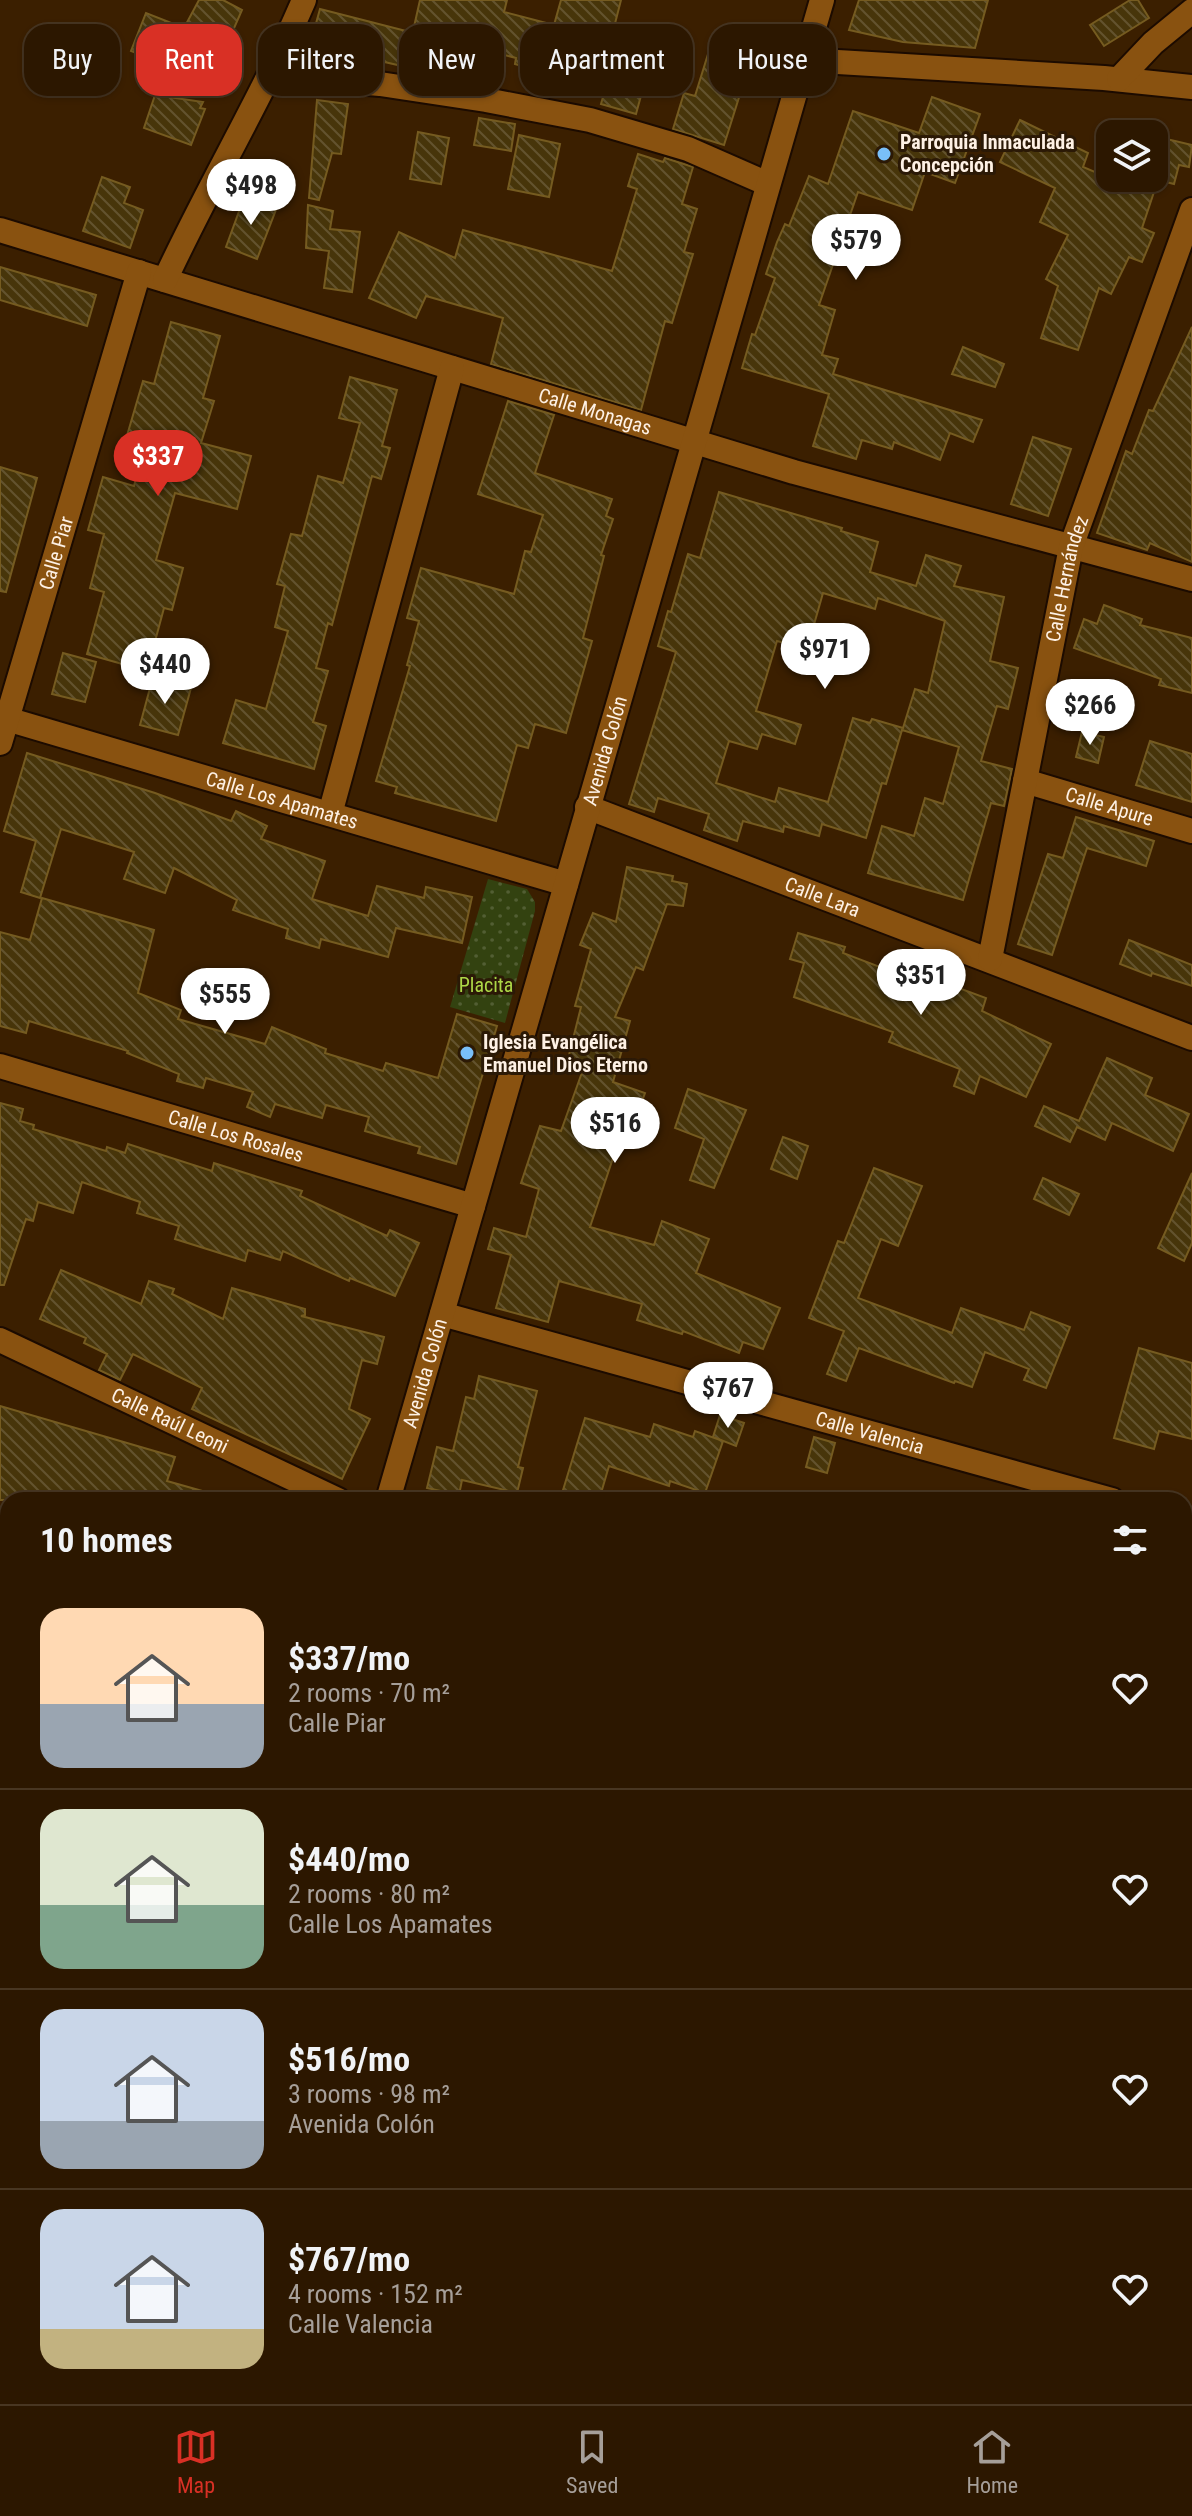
<!DOCTYPE html>
<html lang="en">
<head>
<meta charset="utf-8">
<style>
  body { margin:0; font-family:"Roboto Condensed",sans-serif; background:#38240f; color:#f1f3f6; height:100vh; display:flex; flex-direction:column; font-size:30px; white-space:nowrap }
  * { box-sizing:border-box; margin:0 }
  p { font-size:26px; color:#a69f99 }
  .icon { flex:none; width:44px; height:44px; fill:none; stroke:currentColor; stroke-width:2; stroke-linecap:round; stroke-linejoin:round }
  .map { position:relative; flex:1; overflow:hidden }
  .details { position:absolute; left:0px; top:1492px; width:1192px; height:912px; display:flex; flex-direction:column; background:#2c1700; border-radius:24px 24px 0 0; box-shadow:0 2px 6px #0004,0 0 0 2px #483622 }
  .details>* { flex:none }
  .guide { position:absolute; left:24px; top:24px; width:1144px; height:72px; display:flex; gap:16px }
  .buttons { position:absolute; left:1096px; top:120px; display:grid; gap:16px }
  .buttons a { display:grid; place-items:center; width:72px; height:72px; border-radius:16px; background:#2c1700; box-shadow:0 2px 6px #0004,0 0 0 2px #483622; font-size:40px }
  .price { position:absolute; translate:-50% -68px; padding:0 18px; border-radius:28px; background:#fff; color:#222; font-size:26px; line-height:52px; filter:drop-shadow(0 2px 4px #0008) }
  .price::after { content:''; position:absolute; left:50%; top:48px; width:24px; height:18px; margin-left:-12px; background:inherit; clip-path:polygon(0 0,100% 0,50% 100%) }
  .price.current { background:#d93025; color:#fff }
  ul { padding:0; list-style:none }
  li { display:flex; align-items:center; gap:24px; height:200px; padding:0 40px }
  li+li { border-top:2px solid #483622 }
  li span { display:grid; place-items:center; flex:none; width:224px; height:160px; border-radius:24px; color:#555 }
  li>.icon { margin-inline-start:auto }
  span .icon { width:96px; height:96px; fill:#fffc; stroke-width:1 }
  li b { font-size:34px }
  h2 { display:flex; justify-content:space-between; align-items:center; height:96px; padding:0 40px; font-size:34px }
  .pill { padding:0 28px; border-radius:24px; background:#2c1700; box-shadow:0 2px 6px #0004,0 0 0 2px #483622; font-size:28px; line-height:72px }
  .pill.current { background:#d93025; color:#fff }
  .tab-bar { display:flex; justify-content:space-around; align-items:center; height:112px; border-top:2px solid #483622; background:#2c1700; font-size:22px; color:#a69f99 }
  .tab-bar a { display:grid; justify-items:center; gap:4px }
  .tab-bar .current { color:#d93025 }
  .map>svg:first-child { display:block }
</style>
</head>
<body>
<div class="map">
<svg width="1192" height="2404" viewBox="0 0 1192 2404">
  <defs>
    <pattern id="grass-dots" width="8" height="8" patternUnits="userSpaceOnUse" patternTransform="scale(2)"><rect width="8" height="8" fill="#334210"/><path d="M2 2h.1M6 6h.1" fill="none" stroke="#525e33" stroke-width="1.8" stroke-linecap="round"/></pattern>
    <pattern id="building-back-hatch" width="6" height="6" patternUnits="userSpaceOnUse" patternTransform="scale(2)"><rect width="6" height="6" fill="#47350a"/><path d="M-1 5l2 2M0 0l6 6M5-1l2 2" fill="none" stroke="#63532e"/></pattern>
  </defs>
  <rect width="100%" height="100%" fill="#3b1f00"/>
  <polygon fill="url(#grass-dots)" points="488,879 527,889 535,902 535,911 505,1023 450,1007"/>
  <g fill="url(#building-back-hatch)" stroke="#755b20" stroke-width="2" fill-rule="evenodd">
    <polygon points="199,0 223,0 242,10 210,83 131,51 146,13 184,28"/>
    <polygon points="420,0 507,0 504,12 554,25 561,0 621,0 609,47 651,59 636,114 601,104 605,90 515,64 516,58 474,47 471,58 442,50 441,56 409,49"/>
    <polygon points="859,0 988,0 975,48 903,42 849,30"/>
    <polygon points="1130,0 1138,0 1149,18 1104,46 1090,25"/>
    <polygon points="320,9 410,32 402,66 310,45"/>
    <polygon points="713,38 763,52 758,71 748,69 724,145 673,129 684,93 695,96"/>
    <polygon points="155,95 203,102 200,108 205,109 191,145 144,128"/>
    <polygon points="932,97 980,114 955,183 925,172 912,210 858,192 819,305 835,310 822,355 838,359 833,374 982,420 973,442 950,433 940,460 894,442 892,449 862,440 856,459 813,446 829,394 742,368 752,334 755,335 775,278 766,274 777,242 785,224 789,226 809,176 828,184 853,111 919,133"/>
    <polygon points="317,100 348,104 341,154 332,153 319,200 309,198"/>
    <polygon points="479,118 515,124 511,151 474,145"/>
    <polygon points="1020,120 1088,153 1083,167 1109,178 1154,178 1154,136 1192,145 1189,167 1179,165 1174,184 1158,180 1142,228 1154,233 1142,262 1129,257 1111,294 1099,288 1078,350 1041,338 1058,286 1046,279 1068,235 1040,222 1055,188 1000,162"/>
    <polygon points="418,132 449,138 441,184 410,179"/>
    <polygon points="519,135 560,144 549,197 508,189"/>
    <polygon points="638,154 663,162 665,158 693,167 682,204 697,209 684,252 693,254 672,323 665,321 641,410 491,364 503,318 426,296 416,318 369,298 399,232 455,258 463,230 612,271 637,189 628,186"/>
    <polygon points="102,177 130,187 124,203 143,210 130,248 83,231"/>
    <polygon points="245,195 277,207 257,259 226,247"/>
    <polygon points="308,205 333,211 330,229 360,232 352,292 324,288 329,251 306,248"/>
    <polygon points="0,267 96,295 87,326 0,300"/>
    <polygon points="171,322 220,336 203,398 214,401 201,443 251,456 237,509 175,493 156,560 183,568 172,610 164,608 147,671 87,654 104,592 90,588 104,534 88,530 103,477 134,486 145,444 126,439 143,381 154,384"/>
    <polygon points="1192,327 1192,562 1150,543 1147,550 1097,533 1126,451 1132,454 1149,410 1153,411"/>
    <polygon points="963,347 1004,364 995,387 952,374"/>
    <polygon points="350,377 397,390 382,446 390,448 381,479 372,476 332,625 328,623 316,668 328,671 313,722 326,726 314,769 223,743 236,700 266,709 288,631 275,627 285,586 277,584 291,534 302,536 318,476 343,483 360,423 339,418"/>
    <polygon points="508,401 554,415 535,473 612,499 606,516 613,519 601,555 604,556 583,638 592,641 566,733 535,724 528,748 517,745 496,821 395,793 397,787 376,781 410,666 407,665 419,621 407,618 421,568 514,594 525,551 531,552 543,515 478,494"/>
    <polygon points="1033,437 1071,449 1048,516 1011,504"/>
    <polygon points="0,467 37,478 6,592 0,591"/>
    <path d="M719,492L842,528L841,531L878,542L870,572L916,586L926,555L961,566L954,586L1004,597L990,661L1018,668L1008,709L997,706L981,761L1012,769L1004,806L991,803L963,900L868,873L882,826L914,836L925,798L943,804L959,747L902,730L886,784L882,783L866,838L822,824L819,836L784,826L783,832L743,821L737,841L704,830L709,814L658,798L654,812L629,804L676,652L658,646L668,611L671,612L688,554L700,558ZM823,593L875,609L878,598L945,621L928,693L915,689L903,728L872,719L870,723L853,718L828,802L779,788L775,802L716,783L729,741L757,749L762,734L795,744L801,725L756,711L777,641L807,649Z"/>
    <polygon points="1104,605 1142,619 1140,625 1192,638 1192,693 1159,685 1161,679 1074,648 1084,619 1097,624"/>
    <polygon points="63,653 96,662 85,702 52,694"/>
    <polygon points="153,677 191,688 178,735 140,725"/>
    <polygon points="1082,732 1104,737 1098,763 1076,757"/>
    <polygon points="1150,741 1192,754 1192,802 1136,785"/>
    <polygon points="27,753 155,793 231,821 236,811 267,826 261,839 325,861 312,899 368,916 377,886 424,898 426,887 472,897 462,943 396,928 388,957 321,939 319,948 286,938 288,929 233,910 237,900 174,868 165,893 124,879 134,852 61,829 40,898 21,892 36,841 4,831"/>
    <polygon points="1076,817 1154,841 1146,866 1087,848 1052,955 1018,944 1048,854 1063,858"/>
    <polygon points="627,867 673,876 672,881 687,884 683,906 667,904 643,970 636,967 615,1017 630,1021 613,1082 645,1093 633,1125 625,1122 590,1227 654,1245 662,1221 709,1239 696,1273 780,1308 763,1349 743,1342 739,1353 683,1331 682,1334 637,1320 642,1304 559,1281 548,1322 496,1308 511,1255 488,1249 494,1228 526,1237 539,1189 521,1183 540,1126 561,1131 585,1064 568,1059 581,1007 575,1006 591,949 580,945 593,913 616,922"/>
    <polygon points="42,898 154,930 138,993 181,1010 178,1019 265,1044 272,1027 326,1049 325,1053 383,1071 386,1063 438,1078 457,1014 497,1026 456,1164 418,1153 420,1147 365,1131 369,1117 326,1105 322,1118 275,1104 270,1117 247,1107 253,1092 206,1078 203,1088 177,1081 179,1074 127,1053 128,1051 29,1021 26,1033 0,1026 0,932 30,940"/>
    <polygon points="798,933 845,947 843,953 953,995 956,987 986,998 982,1011 1051,1044 1026,1097 980,1076 974,1094 954,1086 960,1069 889,1042 893,1032 794,997 804,963 790,959"/>
    <polygon points="1129,940 1192,965 1192,986 1152,973 1151,976 1120,964"/>
    <polygon points="1107,1058 1152,1078 1145,1095 1189,1114 1173,1151 1112,1123 1105,1140 1077,1127 1070,1142 1035,1126 1044,1106 1079,1121"/>
    <polygon points="688,1089 746,1110 714,1188 690,1180 704,1139 675,1128"/>
    <polygon points="0,1103 23,1109 20,1121 34,1125 33,1129 106,1151 107,1147 125,1153 128,1144 212,1171 214,1163 302,1191 300,1196 387,1236 390,1230 419,1243 395,1296 350,1278 349,1281 283,1251 280,1260 248,1250 245,1261 175,1239 179,1226 137,1213 140,1202 82,1182 73,1213 38,1202 33,1221 26,1219 4,1285 0,1285"/>
    <polygon points="783,1137 808,1146 797,1179 771,1169"/>
    <polygon points="874,1168 922,1186 898,1246 881,1239 858,1298 952,1333 961,1308 1024,1330 1031,1312 1070,1327 1046,1388 1024,1380 1029,1369 985,1352 972,1387 955,1381 954,1383 859,1348 846,1381 827,1374 844,1331 809,1318 838,1241 844,1243"/>
    <polygon points="1192,1173 1192,1243 1184,1261 1158,1248"/>
    <polygon points="1043,1178 1079,1194 1069,1215 1034,1199"/>
    <polygon points="61,1270 141,1304 149,1281 174,1289 172,1294 223,1319 232,1288 305,1309 305,1315 301,1316 384,1337 377,1364 362,1360 349,1409 370,1419 342,1479 192,1409 202,1388 133,1354 120,1380 99,1370 107,1354 84,1343 86,1338 40,1319"/>
    <polygon points="1139,1348 1192,1363 1192,1439 1159,1431 1154,1449 1114,1438"/>
    <polygon points="479,1376 537,1391 518,1467 523,1468 517,1493 462,1480 459,1495 427,1488 437,1447 453,1451 466,1397 474,1399"/>
    <polygon points="0,1406 175,1457 167,1481 213,1494 212,1500 0,1500"/>
    <polygon points="720,1415 744,1423 736,1446 713,1437"/>
    <polygon points="585,1418 650,1437 654,1424 693,1437 695,1431 723,1441 705,1493 670,1481 669,1486 609,1466 599,1500 560,1500"/>
    <polygon points="814,1437 835,1443 827,1473 806,1467"/>
  </g>
  <g fill="none" stroke-linecap="round" stroke-linejoin="round">
    <defs>
      <g id="minor">
        <polyline points="804,60 1104,78 1192,87"/>
        <polyline points="272,75 380,84 486,100 590,120 688,149 768,184"/>
        <polyline points="1119,79 1153,43 1192,11"/>
        <path id="s1" d="M0,230L794,472L1192,579"/>
        <path d="M165,280C209,185 263,96 304,0"/>
        <path id="s2" d="M0,717L566,884"/>
        <path id="s3" d="M0,743L139,272"/>
        <path id="s4" d="M1025,781L1192,831"/>
        <path id="s5" d="M587,807L1192,1038"/>
        <polyline points="330,814 452,368"/>
        <path id="s6" d="M990,959L1071,547L1192,210"/>
        <path id="s7" d="M0,1066L473,1206"/>
        <path id="s8" d="M442,1314L1112,1500"/>
        <path id="s9" d="M0,1340L338,1500"/>
        <path id="s10" d="M388,1500L822,0"/>
        <polyline points="1184,1520 1192,1522"/>
        <polyline points="1184,1685 1192,1656"/>
        <polyline points="1184,1990 1192,1993"/>
        <polyline points="1184,2358 1192,2361"/>
        <polyline points="125,2404 127,2396"/>
        <polyline points="633,2404 636,2396"/>
        <polyline points="871,2404 874,2396"/>
      </g>
    </defs>
    <use href="#minor" stroke="#1c0b00" stroke-width="28"/>
    <use href="#minor" stroke="#895210" stroke-width="24"/>
  </g>
  <g fill="#79bff8" stroke="#2b1906" stroke-width="3">
    <circle cx="884" cy="154" r="8"/>
    <circle cx="467" cy="1053" r="8"/>
  </g>
  <g text-anchor="middle" stroke-width="6" stroke-linejoin="round" paint-order="stroke">
    <g font-size="20" font-weight="bold" fill="#fef1e5" stroke="#2b1906" text-anchor="start">
      <text x="900" y="149">Parroquia Inmaculada<tspan x="900" dy="23">Concepción</tspan></text>
      <text x="483" y="1049">Iglesia Evangélica<tspan x="483" dy="23">Emanuel Dios Eterno</tspan></text>
    </g>
    <g font-size="20" fill="#fef1e5" stroke="#2b1906">
      <text dy="7" stroke="none"><textPath href="#s1" startOffset="622">Calle Monagas</textPath></text>
      <text dy="7" stroke="none"><textPath href="#s3" startOffset="198">Calle Piar</textPath></text>
      <text dy="7" stroke="none"><textPath href="#s6" startOffset="388">Calle Hernández</textPath></text>
      <text dy="7" stroke="none"><textPath href="#s10" startOffset="780">Avenida Colón</textPath></text>
      <text dy="7" stroke="none"><textPath href="#s2" startOffset="294">Calle Los Apamates</textPath></text>
      <text dy="7" stroke="none"><textPath href="#s4" startOffset="88">Calle Apure</textPath></text>
      <text dy="7" stroke="none"><textPath href="#s5" startOffset="252">Calle Lara</textPath></text>
      <text dy="7" stroke="none"><textPath href="#s7" startOffset="246">Calle Los Rosales</textPath></text>
      <text dy="7" stroke="none"><textPath href="#s10" startOffset="132">Avenida Colón</textPath></text>
      <text dy="7" stroke="none"><textPath href="#s9" startOffset="188">Calle Raúl Leoni</textPath></text>
      <text dy="7" stroke="none"><textPath href="#s8" startOffset="444">Calle Valencia</textPath></text>
    </g>
    <g font-size="20" fill="#add747" stroke="#2b1906">
      <text x="486" y="992">Placita</text>
    </g>
  </g>
</svg>
<div class="buttons">
<a><svg class="icon" aria-label="layers" viewBox="0 0 24 24"><path d="M12 4l9 5-9 5-9-5zM3 14l9 5 9-5"/></svg></a>
</div>
<b class="price" style="left:251px;top:227px">$498</b>
<b class="price" style="left:856px;top:282px">$579</b>
<b class="price current" style="left:158px;top:498px">$337</b>
<b class="price" style="left:825px;top:691px">$971</b>
<b class="price" style="left:165px;top:706px">$440</b>
<b class="price" style="left:1090px;top:747px">$266</b>
<b class="price" style="left:921px;top:1017px">$351</b>
<b class="price" style="left:225px;top:1036px">$555</b>
<b class="price" style="left:615px;top:1165px">$516</b>
<b class="price" style="left:728px;top:1430px">$767</b>
<div class="guide">
<a class="pill">Buy</a>
<a class="pill current">Rent</a>
<a class="pill">Filters</a>
<a class="pill">New</a>
<a class="pill">Apartment</a>
<a class="pill">House</a>
</div>
<section class="details">
<h2>10 homes<svg class="icon" aria-label="filters" viewBox="0 0 24 24"><path d="M4 7h16M4 17h16"/><circle cx="9" cy="7" r="2"/><circle cx="15" cy="17" r="2"/></svg></h2>
<ul>
<li><span style="background:linear-gradient(#ffd9b3 60%,#9aa5b1 0)"><svg class="icon" aria-label="home" viewBox="0 0 24 24"><path d="M3 11l9-7 9 7M6 9v11h12V9"/></svg></span><div><b>$337/mo</b><p>2 rooms · 70 m²</p><p>Calle Piar</p></div><svg class="icon" aria-label="heart" viewBox="0 0 24 24"><path d="M12 20l-8-8c-3-5 5-10 8-4 3-6 11-1 8 4z"/></svg></li>
<li><span style="background:linear-gradient(#dfe7d0 60%,#7fa58c 0)"><svg class="icon" aria-label="home" viewBox="0 0 24 24"><path d="M3 11l9-7 9 7M6 9v11h12V9"/></svg></span><div><b>$440/mo</b><p>2 rooms · 80 m²</p><p>Calle Los Apamates</p></div><svg class="icon" aria-label="heart" viewBox="0 0 24 24"><path d="M12 20l-8-8c-3-5 5-10 8-4 3-6 11-1 8 4z"/></svg></li>
<li><span style="background:linear-gradient(#c9d6e8 70%,#9aa5b1 0)"><svg class="icon" aria-label="home" viewBox="0 0 24 24"><path d="M3 11l9-7 9 7M6 9v11h12V9"/></svg></span><div><b>$516/mo</b><p>3 rooms · 98 m²</p><p>Avenida Colón</p></div><svg class="icon" aria-label="heart" viewBox="0 0 24 24"><path d="M12 20l-8-8c-3-5 5-10 8-4 3-6 11-1 8 4z"/></svg></li>
<li><span style="background:linear-gradient(#c9d6e8 75%,#c2b280 0)"><svg class="icon" aria-label="home" viewBox="0 0 24 24"><path d="M3 11l9-7 9 7M6 9v11h12V9"/></svg></span><div><b>$767/mo</b><p>4 rooms · 152 m²</p><p>Calle Valencia</p></div><svg class="icon" aria-label="heart" viewBox="0 0 24 24"><path d="M12 20l-8-8c-3-5 5-10 8-4 3-6 11-1 8 4z"/></svg></li>
</ul>
</section>
</div>
<nav class="tab-bar">
<a class="current"><svg class="icon" aria-label="map" viewBox="0 0 24 24"><path d="M3 6l6-2 6 2 6-2v14l-6 2-6-2-6 2zM9 4v14M15 6v14"/></svg>Map</a>
<a><svg class="icon" aria-label="saved" viewBox="0 0 24 24"><path d="M7 4h10v16l-5-4-5 4z"/></svg>Saved</a>
<a><svg class="icon" aria-label="home" viewBox="0 0 24 24"><path d="M3 11l9-7 9 7M6 9v11h12V9"/></svg>Home</a>
</nav>
</body>
</html>
